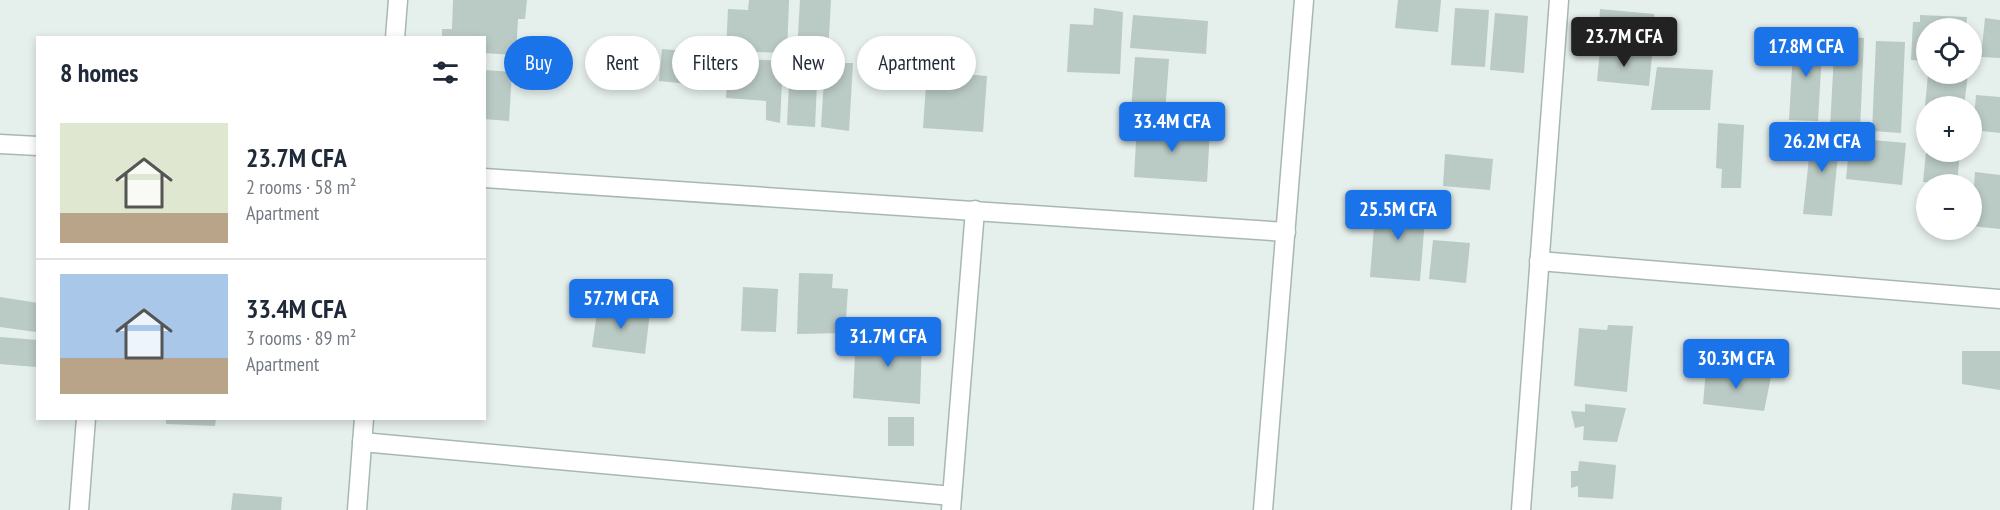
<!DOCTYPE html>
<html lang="en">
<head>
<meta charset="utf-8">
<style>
  body { margin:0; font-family:"PT Sans Narrow",sans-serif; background:#f6f6f7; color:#1f2937; height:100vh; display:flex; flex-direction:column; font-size:22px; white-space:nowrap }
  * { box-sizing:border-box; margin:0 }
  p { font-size:20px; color:#747a83 }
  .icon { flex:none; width:33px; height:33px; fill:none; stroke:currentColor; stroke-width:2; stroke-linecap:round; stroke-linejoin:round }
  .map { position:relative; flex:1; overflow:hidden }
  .side { position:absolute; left:36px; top:36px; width:450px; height:384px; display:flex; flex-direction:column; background:#fff; border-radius:0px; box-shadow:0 3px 9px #0003 }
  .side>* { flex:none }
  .guide { position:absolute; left:504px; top:36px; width:570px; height:54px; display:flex; gap:12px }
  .tools { position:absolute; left:1916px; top:18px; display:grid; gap:12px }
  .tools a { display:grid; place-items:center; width:66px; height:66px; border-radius:50%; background:#fff; box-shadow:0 3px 9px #0003; font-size:30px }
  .price { position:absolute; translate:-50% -51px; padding:0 14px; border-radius:6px; background:#1a73e8; color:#fff; font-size:20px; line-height:39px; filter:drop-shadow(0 2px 3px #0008) }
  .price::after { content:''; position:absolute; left:50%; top:36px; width:18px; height:14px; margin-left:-9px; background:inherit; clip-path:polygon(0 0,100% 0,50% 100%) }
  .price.active { background:#222; color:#fff }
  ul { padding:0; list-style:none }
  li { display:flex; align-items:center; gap:18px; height:150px; padding:0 24px }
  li+li { border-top:2px solid #e0e1e3 }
  li span { display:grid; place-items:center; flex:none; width:168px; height:120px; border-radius:0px; color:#555 }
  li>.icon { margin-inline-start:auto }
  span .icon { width:72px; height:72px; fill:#fffc; stroke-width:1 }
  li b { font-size:26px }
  h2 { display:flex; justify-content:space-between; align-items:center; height:72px; padding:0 24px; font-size:26px }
  .tag { padding:0 21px; border-radius:27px; background:#fff; box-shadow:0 3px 9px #0003; font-size:21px; line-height:54px }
  .tag.active { background:#1a73e8; color:#fff }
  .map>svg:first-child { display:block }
</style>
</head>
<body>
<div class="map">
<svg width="2000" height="510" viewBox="0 0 2000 510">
  <rect width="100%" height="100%" fill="#e5efeb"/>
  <g fill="#bacac5">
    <polygon points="453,0 527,0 525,19 518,19 516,55 484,53 484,38 442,38 442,29 452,29"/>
    <polygon points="749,0 789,0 787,53 726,51 728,9 748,10"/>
    <polygon points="800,0 831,0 828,53 797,51"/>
    <polygon points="1398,0 1441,0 1438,32 1395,28"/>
    <polygon points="1094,8 1123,12 1120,74 1067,72 1070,24 1093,25"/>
    <polygon points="1455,8 1489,10 1485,67 1451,65"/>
    <polygon points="1600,9 1654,14 1660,49 1598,44"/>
    <polygon points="1495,13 1528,16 1524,73 1490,70"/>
    <polygon points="1133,15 1208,21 1206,54 1130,48"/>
    <polygon points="1920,15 1967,17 1966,28 1926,28 1926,61 1911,60 1913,22 1920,22"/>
    <polygon points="1985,18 2000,20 2000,58 1981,57"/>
    <polygon points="1794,34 1823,35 1818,121 1789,120"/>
    <polygon points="1835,36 1864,38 1860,130 1830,128"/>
    <polygon points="1876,41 1905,42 1901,133 1872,131"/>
    <polygon points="662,49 721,54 718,87 659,81"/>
    <polygon points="1600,49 1652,56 1649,86 1597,81"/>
    <polygon points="1135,57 1169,59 1165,114 1131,112"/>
    <polygon points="728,58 783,61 780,123 766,120 766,101 726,98"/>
    <polygon points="790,61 818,62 815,127 787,125"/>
    <polygon points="825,63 853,63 849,131 821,127"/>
    <polygon points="1657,67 1713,70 1710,110 1651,110"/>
    <polygon points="484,70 512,72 509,121 484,119"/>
    <polygon points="927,71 987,76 983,132 923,128"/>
    <polygon points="1928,74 1968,74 1964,106 1925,106"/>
    <polygon points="1976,95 2000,97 2000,133 1973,130"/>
    <polygon points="1718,123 1744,125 1741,188 1721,188 1722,169 1716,168"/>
    <polygon points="1137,124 1210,129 1207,182 1134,177"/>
    <polygon points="1812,130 1840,133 1832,216 1803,214"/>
    <polygon points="1850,138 1906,143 1902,185 1846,179"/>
    <polygon points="1926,152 1960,152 1957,184 1923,182"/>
    <polygon points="1445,154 1493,159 1490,190 1443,186"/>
    <polygon points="1975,172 2000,175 2000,229 1971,226"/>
    <polygon points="1376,201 1426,205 1420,281 1370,277"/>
    <polygon points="1433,240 1470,243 1466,283 1429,279"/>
    <polygon points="799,273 833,274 832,288 848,289 845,333 797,334"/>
    <polygon points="743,287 778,289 776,332 741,331"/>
    <polygon points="0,297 38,303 36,332 0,327"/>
    <polygon points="598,306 650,312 645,354 592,347"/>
    <polygon points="1608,325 1633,326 1627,392 1574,386 1579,328 1607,330"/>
    <polygon points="856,333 922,338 920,404 853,398"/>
    <polygon points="0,337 38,340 36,367 0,364"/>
    <polygon points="1962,351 2000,351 2000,390 1962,384"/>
    <polygon points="1706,370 1771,377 1764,411 1703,404"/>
    <polygon points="1585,404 1626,408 1617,442 1583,440 1584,426 1575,428 1571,411 1585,412"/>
    <rect x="888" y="417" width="26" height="29"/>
    <polygon points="166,418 216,418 215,426 166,424"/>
    <polygon points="1579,461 1616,465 1613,499 1578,497 1578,486 1571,488 1571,471 1578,471"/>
    <polygon points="233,493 282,497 281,510 231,510"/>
  </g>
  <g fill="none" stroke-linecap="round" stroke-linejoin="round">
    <defs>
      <g id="street">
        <polyline points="395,38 398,0"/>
        <polyline points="0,144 38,146"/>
        <polyline points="484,178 1286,232"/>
        <polyline points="1539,261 2000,299"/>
        <polyline points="362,442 952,496"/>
        <polyline points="79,510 86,418"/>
        <polyline points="357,510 364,418"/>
        <polyline points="951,510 975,210"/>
        <polyline points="1263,510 1304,0"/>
        <polyline points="1521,510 1559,0"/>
      </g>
    </defs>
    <use href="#street" stroke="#a7b8b3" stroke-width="21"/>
    <use href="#street" stroke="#fff" stroke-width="18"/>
  </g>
</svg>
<div class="tools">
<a><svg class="icon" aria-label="locate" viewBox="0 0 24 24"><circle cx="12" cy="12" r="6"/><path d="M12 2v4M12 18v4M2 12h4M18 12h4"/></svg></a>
<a>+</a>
<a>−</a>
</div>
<b class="price active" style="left:1624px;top:68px">23.7M CFA</b>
<b class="price" style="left:1806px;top:78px">17.8M CFA</b>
<b class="price" style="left:1172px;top:153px">33.4M CFA</b>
<b class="price" style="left:1822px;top:173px">26.2M CFA</b>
<b class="price" style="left:1398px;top:241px">25.5M CFA</b>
<b class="price" style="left:621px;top:330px">57.7M CFA</b>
<b class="price" style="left:888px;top:368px">31.7M CFA</b>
<b class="price" style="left:1736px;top:390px">30.3M CFA</b>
<div class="guide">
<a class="tag active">Buy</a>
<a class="tag">Rent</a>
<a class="tag">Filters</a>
<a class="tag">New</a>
<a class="tag">Apartment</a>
</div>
<section class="side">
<h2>8 homes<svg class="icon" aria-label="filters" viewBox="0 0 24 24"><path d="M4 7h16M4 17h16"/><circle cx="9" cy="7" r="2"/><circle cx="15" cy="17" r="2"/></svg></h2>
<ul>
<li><span style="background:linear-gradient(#dfe7d0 75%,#b9a48a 0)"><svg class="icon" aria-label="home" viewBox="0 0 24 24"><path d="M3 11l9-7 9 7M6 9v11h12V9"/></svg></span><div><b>23.7M CFA</b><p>2 rooms · 58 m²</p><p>Apartment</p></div></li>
<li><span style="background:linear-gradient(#a9c7e8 70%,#b9a48a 0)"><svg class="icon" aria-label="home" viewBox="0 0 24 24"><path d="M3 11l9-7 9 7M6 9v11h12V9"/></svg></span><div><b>33.4M CFA</b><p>3 rooms · 89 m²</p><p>Apartment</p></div></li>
</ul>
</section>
</div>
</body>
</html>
